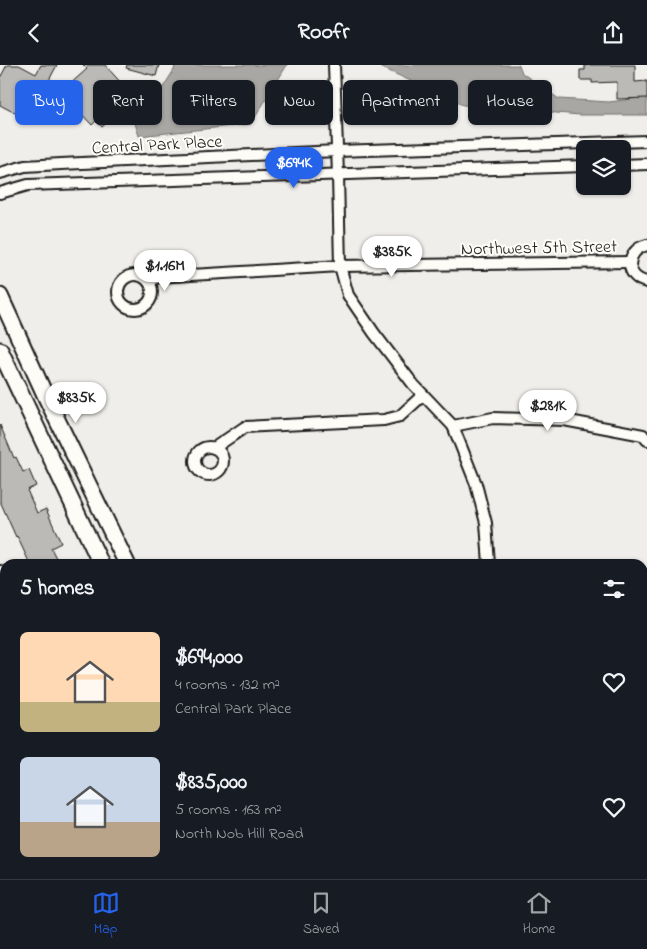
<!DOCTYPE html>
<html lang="en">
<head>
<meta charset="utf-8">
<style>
  body { margin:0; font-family:"Indie Flower",sans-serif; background:#242831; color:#f1f3f6; height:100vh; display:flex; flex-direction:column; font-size:19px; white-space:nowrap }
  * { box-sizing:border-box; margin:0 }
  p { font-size:16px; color:#9ea1a6 }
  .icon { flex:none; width:28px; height:28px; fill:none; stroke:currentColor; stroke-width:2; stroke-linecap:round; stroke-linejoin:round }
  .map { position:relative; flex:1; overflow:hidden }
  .details { position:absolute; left:0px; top:494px; width:648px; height:321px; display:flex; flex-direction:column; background:#171b24; border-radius:15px 15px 0 0; box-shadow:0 1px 4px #0004 }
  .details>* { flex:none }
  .hud { position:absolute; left:15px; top:15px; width:618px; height:45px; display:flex; gap:10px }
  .tools { position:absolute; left:576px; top:75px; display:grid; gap:10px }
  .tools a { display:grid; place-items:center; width:55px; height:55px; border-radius:8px; background:#171b24; box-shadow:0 1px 4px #0004; font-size:25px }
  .price { position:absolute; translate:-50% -42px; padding:0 11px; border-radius:18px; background:#fff; color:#222; font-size:16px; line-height:32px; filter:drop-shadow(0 1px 2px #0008) }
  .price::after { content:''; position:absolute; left:50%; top:30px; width:15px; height:11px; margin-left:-8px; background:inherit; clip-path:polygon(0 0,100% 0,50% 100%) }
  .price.active { background:#2563eb; color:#fff }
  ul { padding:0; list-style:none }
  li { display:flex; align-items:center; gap:15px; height:125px; padding:0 20px }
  li span { display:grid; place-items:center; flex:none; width:140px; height:100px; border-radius:8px; color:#555 }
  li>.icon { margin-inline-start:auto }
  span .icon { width:60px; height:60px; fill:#fffc; stroke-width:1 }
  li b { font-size:21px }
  h2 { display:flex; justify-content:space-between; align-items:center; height:60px; padding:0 20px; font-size:21px }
  .chip { padding:0 18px; border-radius:8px; background:#171b24; box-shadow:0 1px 4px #0004; font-size:18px; line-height:45px }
  .chip.active { background:#2563eb; color:#fff }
  header { display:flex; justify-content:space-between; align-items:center; height:65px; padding:0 20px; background:#171b24; font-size:22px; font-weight:700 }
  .tab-bar { display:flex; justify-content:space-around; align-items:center; height:70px; border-top:1px solid #363941; background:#171b24; font-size:14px; color:#9ea1a6 }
  .tab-bar a { display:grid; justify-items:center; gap:2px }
  .tab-bar .active { color:#2563eb }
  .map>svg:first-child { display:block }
</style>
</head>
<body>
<header><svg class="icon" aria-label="back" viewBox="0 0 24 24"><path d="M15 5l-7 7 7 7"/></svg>Roofr<svg class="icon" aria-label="share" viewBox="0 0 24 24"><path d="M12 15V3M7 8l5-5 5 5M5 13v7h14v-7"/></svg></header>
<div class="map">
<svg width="647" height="814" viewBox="0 0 647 814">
  <rect width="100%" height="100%" fill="#f0eeea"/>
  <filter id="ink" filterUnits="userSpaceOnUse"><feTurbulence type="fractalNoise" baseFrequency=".02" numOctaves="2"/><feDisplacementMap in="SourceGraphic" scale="10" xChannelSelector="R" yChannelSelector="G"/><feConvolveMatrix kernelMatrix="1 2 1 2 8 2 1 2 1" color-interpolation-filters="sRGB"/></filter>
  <g filter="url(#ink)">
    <g fill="#a8a7a3" stroke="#706f6d">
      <polygon points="175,0 287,0 251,59 139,71 134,55 151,41 174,5"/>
      <polygon points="378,0 519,0 522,8 559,34 609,37 647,32 647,50 580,50 463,40 378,1"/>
      <polygon points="643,723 647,723 647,814 543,814 557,810 642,810"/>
      <polygon points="455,810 535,810 542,814 455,814"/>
    </g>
    <g fill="#bbbab6" stroke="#1c1c1c">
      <polygon points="7,0 19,0 36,9 41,0 57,0 28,55 0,40 0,13"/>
      <polygon points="83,0 105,0 131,29 107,50 111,54 102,62 96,56 92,60 74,41 81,34 69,20 87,4"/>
      <polygon points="127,0 159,0 156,11 126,3"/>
      <polygon points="585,0 635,0 635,17 647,16 647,33 617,34 617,17 592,18 592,15 580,15 580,5 585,5"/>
      <polygon points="0,360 14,393 16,392 23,407 29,405 36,421 27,425 37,448 46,444 61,478 51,483 59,499 30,499 17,471 16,472 0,436"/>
    </g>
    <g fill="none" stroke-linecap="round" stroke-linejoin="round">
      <defs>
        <g id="street">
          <polyline points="334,0 338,110 340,201 348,230 374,268 413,319 453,361 476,419 486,458 489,499"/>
          <polyline points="622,100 647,99"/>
          <polyline points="0,108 25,101 61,99 337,86 647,76"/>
          <polyline points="0,128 28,120 585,101"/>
          <path d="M647,180C625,185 624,213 647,217"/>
          <circle cx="135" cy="227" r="17"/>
          <polyline points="149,217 158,212 340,201 630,197"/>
          <polyline points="453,361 493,353 564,355 643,370 647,375"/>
          <circle cx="209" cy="396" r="14"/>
          <polyline points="214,383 245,362 384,355 400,351 423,330"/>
          <polyline points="0,506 5,516"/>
          <polyline points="642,556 647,558"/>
          <polyline points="0,717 5,715"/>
          <polyline points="364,810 365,814"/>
        </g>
        <g id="secondary">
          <polyline points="0,231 46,332 127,499"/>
          <polyline points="0,285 101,499"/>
          <polyline points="232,810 233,814"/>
          <polyline points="255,810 256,814"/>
        </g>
      </defs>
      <use href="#street" stroke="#1c1c1c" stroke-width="14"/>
      <use href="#secondary" stroke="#1c1c1c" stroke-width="19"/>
      <use href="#street" stroke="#fdfcf7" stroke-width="10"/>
      <use href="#secondary" stroke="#fdfcf7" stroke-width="15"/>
    </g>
  </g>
  <g text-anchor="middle" stroke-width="4" stroke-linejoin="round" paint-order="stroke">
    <g font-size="18" fill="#1c1c1c" stroke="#fdfcf7">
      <text transform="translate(157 79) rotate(-3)" y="6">Central Park Place</text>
      <text transform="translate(539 182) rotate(-1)" y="6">Northwest 5th Street</text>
    </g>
  </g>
</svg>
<div class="tools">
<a><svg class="icon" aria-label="layers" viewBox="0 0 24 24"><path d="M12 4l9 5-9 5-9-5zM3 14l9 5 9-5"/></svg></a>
</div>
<b class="price active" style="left:294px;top:124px">$694K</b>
<b class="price" style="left:392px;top:213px">$385K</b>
<b class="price" style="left:165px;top:227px">$1.16M</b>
<b class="price" style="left:76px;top:359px">$835K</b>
<b class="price" style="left:548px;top:367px">$281K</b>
<div class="hud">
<a class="chip active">Buy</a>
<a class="chip">Rent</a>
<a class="chip">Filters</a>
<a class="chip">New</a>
<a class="chip">Apartment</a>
<a class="chip">House</a>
</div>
<section class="details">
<h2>5 homes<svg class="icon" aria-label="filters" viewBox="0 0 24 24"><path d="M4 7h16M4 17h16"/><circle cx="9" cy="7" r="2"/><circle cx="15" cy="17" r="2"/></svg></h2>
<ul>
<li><span style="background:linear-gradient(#ffd9b3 70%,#c2b280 0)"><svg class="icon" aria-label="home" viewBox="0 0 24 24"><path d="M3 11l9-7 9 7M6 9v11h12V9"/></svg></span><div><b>$694,000</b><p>4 rooms · 132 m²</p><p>Central Park Place</p></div><svg class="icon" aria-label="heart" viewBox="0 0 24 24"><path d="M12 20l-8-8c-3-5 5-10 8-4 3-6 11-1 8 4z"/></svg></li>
<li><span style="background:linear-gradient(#c9d6e8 65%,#b9a48a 0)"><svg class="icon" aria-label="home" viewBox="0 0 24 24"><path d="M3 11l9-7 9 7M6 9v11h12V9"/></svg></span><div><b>$835,000</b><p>5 rooms · 163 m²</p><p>North Nob Hill Road</p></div><svg class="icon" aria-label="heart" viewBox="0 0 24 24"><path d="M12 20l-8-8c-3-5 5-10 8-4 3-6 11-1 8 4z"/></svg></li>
</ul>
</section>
</div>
<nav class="tab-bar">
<a class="active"><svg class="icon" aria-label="map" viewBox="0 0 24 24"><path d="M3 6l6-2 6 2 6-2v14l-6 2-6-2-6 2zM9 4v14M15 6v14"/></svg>Map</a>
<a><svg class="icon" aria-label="saved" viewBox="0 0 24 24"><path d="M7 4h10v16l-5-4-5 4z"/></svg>Saved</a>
<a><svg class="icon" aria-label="home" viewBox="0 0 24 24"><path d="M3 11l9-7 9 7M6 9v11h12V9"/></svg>Home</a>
</nav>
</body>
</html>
